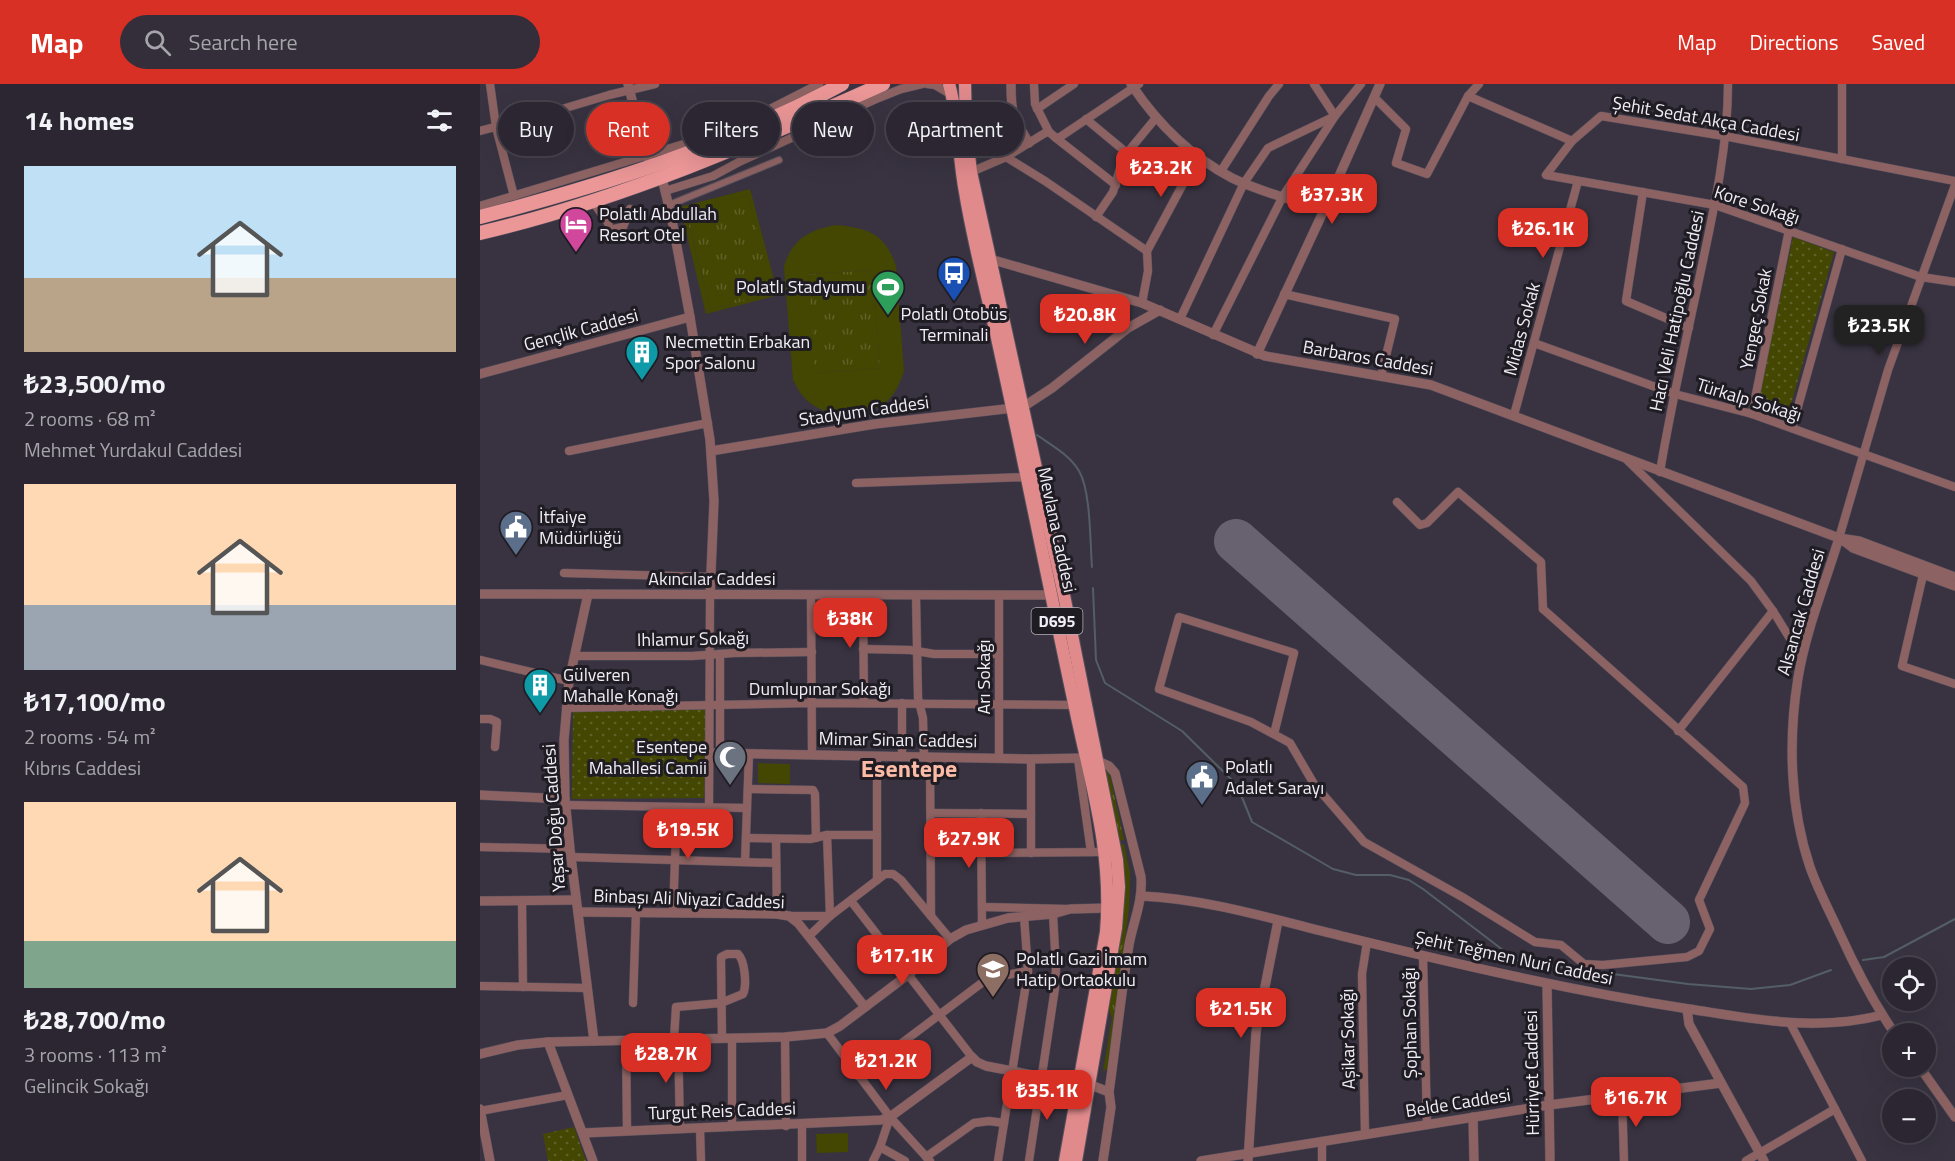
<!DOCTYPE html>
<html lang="en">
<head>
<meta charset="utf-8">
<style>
  body { margin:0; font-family:"Titillium Web",sans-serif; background:#332e39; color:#f1f3f6; height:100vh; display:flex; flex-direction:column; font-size:22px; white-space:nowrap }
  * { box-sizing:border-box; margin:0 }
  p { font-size:20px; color:#a6a5ab }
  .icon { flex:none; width:33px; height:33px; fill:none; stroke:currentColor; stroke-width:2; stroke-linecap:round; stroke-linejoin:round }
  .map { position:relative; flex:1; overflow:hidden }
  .panel { display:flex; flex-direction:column; background:#2b2631; width:480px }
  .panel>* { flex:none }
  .top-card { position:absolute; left:18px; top:18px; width:570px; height:54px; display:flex; gap:12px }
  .tools { position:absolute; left:1402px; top:873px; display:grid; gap:12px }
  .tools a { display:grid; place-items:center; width:54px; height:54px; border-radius:50%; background:#2b2631; box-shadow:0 6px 24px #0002,0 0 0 2px #47434d; font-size:30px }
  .price { position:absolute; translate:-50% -51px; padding:0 14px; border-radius:12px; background:#d93025; color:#fff; font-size:20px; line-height:39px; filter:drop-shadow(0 2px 3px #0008) }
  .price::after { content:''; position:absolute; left:50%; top:36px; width:18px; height:14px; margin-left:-9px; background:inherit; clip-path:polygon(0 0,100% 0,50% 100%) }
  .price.on { background:#222; color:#fff }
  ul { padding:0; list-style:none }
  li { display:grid; align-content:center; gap:12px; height:318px; padding:0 24px }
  li span { display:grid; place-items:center; height:186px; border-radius:0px; color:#555 }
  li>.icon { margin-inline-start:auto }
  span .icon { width:108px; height:108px; fill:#fffc; stroke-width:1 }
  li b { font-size:26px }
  h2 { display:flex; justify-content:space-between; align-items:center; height:72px; padding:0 24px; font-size:26px }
  .pill { padding:0 21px; border-radius:27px; background:#2b2631; box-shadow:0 6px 24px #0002,0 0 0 2px #47434d; font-size:21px; line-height:54px }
  .pill.on { background:#d93025; color:#fff }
  header { display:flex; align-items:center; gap:36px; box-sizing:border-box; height:84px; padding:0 30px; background:#d93025; color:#fff }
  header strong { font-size:28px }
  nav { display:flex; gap:33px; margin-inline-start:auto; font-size:21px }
  .search { width:420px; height:54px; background:#332e39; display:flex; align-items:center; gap:15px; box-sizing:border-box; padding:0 21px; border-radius:33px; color:#a6a5ab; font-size:22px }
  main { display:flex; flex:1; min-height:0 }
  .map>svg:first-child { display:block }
</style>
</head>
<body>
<header>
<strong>Map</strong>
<div class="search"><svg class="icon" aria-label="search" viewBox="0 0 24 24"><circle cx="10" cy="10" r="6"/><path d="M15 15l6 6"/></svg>Search here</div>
<nav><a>Map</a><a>Directions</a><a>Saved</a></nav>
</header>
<main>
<section class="panel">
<h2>14 homes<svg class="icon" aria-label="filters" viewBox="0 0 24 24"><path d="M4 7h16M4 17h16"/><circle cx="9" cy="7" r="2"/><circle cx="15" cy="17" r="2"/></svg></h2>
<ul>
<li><span style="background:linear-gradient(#bfe0f5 60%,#b9a48a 0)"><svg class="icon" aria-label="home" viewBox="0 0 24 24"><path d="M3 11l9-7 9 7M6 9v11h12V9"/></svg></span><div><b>₺23,500/mo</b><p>2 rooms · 68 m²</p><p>Mehmet Yurdakul Caddesi</p></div></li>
<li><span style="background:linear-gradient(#ffd9b3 65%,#9aa5b1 0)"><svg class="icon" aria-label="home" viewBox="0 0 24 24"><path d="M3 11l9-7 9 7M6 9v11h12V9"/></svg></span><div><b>₺17,100/mo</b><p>2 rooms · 54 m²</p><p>Kıbrıs Caddesi</p></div></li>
<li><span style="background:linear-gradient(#ffd9b3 75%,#7fa58c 0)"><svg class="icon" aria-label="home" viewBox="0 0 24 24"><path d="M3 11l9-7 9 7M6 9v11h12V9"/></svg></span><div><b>₺28,700/mo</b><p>3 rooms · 113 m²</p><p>Gelincik Sokağı</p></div></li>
</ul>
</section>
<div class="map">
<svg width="1475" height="1077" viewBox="0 0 1475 1077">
  <defs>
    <pattern id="grass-tufts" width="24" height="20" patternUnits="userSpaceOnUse" patternTransform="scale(1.5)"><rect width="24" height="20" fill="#434702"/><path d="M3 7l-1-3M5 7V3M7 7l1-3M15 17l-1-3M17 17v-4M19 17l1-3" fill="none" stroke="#5f6228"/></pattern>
    <pattern id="park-dots" width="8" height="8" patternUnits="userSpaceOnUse" patternTransform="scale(1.5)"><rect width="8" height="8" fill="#434702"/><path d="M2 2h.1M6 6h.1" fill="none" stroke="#5f6228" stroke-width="1.8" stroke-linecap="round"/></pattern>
  </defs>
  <rect width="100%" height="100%" fill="#393341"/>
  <g fill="url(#grass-tufts)">
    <polygon points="268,111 295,209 231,226 205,127"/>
    <polygon points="393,186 400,284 334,289 328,190"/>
    <polygon points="624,684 628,688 631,696 644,756 638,757"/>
    <polygon points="644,760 650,789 649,824 628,983 627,985 623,987 632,934 628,923 644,826 644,794 639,761"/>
  </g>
  <g fill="url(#park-dots)">
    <polygon points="1313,153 1354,168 1308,331 1277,322"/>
    <polygon points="227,625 224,714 92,715 93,626"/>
    <polygon points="94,1043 106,1077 68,1077 63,1050"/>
  </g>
  <g fill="#434702" fill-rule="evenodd">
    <path d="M270,105L298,211L226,230L200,123ZM268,111L294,209L231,226L205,128Z"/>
    <path d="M358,141C390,145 405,150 416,182L424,287C420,299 415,311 405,319C382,335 341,335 323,312C319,308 316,301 313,296L304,183C311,156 331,144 358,141ZM393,186L400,284L335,289L328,190Z"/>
    <polygon points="278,679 310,680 310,700 278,699"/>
    <polygon points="368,1049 368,1068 337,1069 336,1050"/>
  </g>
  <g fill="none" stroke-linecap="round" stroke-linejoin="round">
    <g stroke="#535e65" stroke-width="2">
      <path d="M557,351C571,361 590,371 599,387C611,407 610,459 612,483"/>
      <polyline points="613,504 616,576 625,599 702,647 757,701 772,738 853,785 876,791 910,791 929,796 943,805 1036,876 1043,878 1208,900 1271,905 1310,901 1351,886"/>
      <polyline points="1383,876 1404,873 1475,835"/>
    </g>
    <polyline stroke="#686270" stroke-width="44" points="756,457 1188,838"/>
    <defs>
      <polyline id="pedestrian" points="189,121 299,76"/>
      <g id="minor">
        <polyline points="10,0 16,43 34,112"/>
        <polyline points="447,0 455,1 472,11"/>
        <polyline points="554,0 555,20 569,48"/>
        <polyline points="1362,0 1362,75"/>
        <polyline points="988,12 1092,57 1121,32 1244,52 1475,97"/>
        <polyline points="894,13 926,45 916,79 947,90 988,12 999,0"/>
        <polyline points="557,25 594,0"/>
        <polyline points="606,35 647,69"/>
        <polyline points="0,47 72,28 129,11 175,0"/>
        <polyline points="576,54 636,101"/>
        <polyline points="1092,57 1066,91 1235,121 1441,193 1475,198"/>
        <polyline points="526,73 565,97 667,167"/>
        <polyline points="741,87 789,12 799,0"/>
        <polyline points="491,88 526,73 565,49 569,48 576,54 580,53 659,0"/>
        <polyline points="185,107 233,92 259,78 396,15 421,5 442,0"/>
        <polyline points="1163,108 1146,217 1209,244"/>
        <polyline points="113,118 128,139 130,146 143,143 150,125"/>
        <polyline points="0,122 207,59 284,28 339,0"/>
        <polyline points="616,133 633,108 640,84 647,69 675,35"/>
        <polyline points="804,210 915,235 901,292"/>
        <polyline points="662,219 668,187 667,167 718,72"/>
        <polyline points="700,235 764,99 788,64 855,32 881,0"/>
        <polyline points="733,251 803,112 855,32 834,0"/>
        <polyline points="1054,259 1195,310 1272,330 1475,403"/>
        <polyline points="1272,330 1309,146"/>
        <polyline points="1034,331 1098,97"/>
        <polyline points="1312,344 1362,165"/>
        <polyline points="89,367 228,339"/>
        <polyline points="1146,375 1271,497 1293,527 1322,574"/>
        <path d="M1180,388C1191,320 1207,253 1221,186C1234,125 1248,62 1248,0"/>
        <polyline points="376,399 548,393"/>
        <polyline points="917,418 940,441 947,439 978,408 1061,478 1063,525 1061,484"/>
        <polyline points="1359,454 1408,286 1475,101"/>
        <polyline points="84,489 231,493"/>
        <polyline points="1443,491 1422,582 1475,600"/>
        <polyline points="331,512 332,671"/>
        <polyline points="383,512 384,619"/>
        <polyline points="436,512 438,614 443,634 444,673"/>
        <polyline points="519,512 519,674"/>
        <polyline points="383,565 430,566 454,570 519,570"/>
        <polyline points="240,570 240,669"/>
        <polyline points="95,572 212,572 254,569 332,568"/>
        <polyline points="0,576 89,597"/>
        <polyline points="86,624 331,619 594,621"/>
        <polyline points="0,635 10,635 17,638 15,663"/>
        <polyline points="1198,647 1293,527"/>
        <polyline points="794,650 814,569 699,533 679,605 771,638 810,659 834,700 884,758 984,814 1055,858 1081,861 1104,880 1123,881 1207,873 1219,867 1230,845 1219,816 1265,719 1263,703 1063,525"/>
        <polyline points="397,672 397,796"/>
        <polyline points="422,673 422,619"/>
        <polyline points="450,673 451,832"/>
        <polyline points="598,675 611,768"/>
        <polyline points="268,705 333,706 335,710 336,754"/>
        <polyline points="86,721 267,724"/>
        <polyline points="229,723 230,512"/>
        <polyline points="451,729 551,730"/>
        <polyline points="501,729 502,840"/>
        <polyline points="266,754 330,755 347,751 397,751"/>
        <polyline points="296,755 297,830"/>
        <polyline points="0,763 90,765"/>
        <polyline points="502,769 626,768"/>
        <polyline points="551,769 551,675"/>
        <polyline points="91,773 296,779"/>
        <polyline points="265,778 269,670"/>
        <polyline points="42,817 43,903"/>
        <polyline points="371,817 492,973"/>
        <polyline points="502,823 588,825"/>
        <polyline points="193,829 197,723"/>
        <polyline points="309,832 350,832 347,751"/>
        <polyline points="329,852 350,832 405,790 413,790 421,796 470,855"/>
        <polyline points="943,872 947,1041"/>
        <polyline points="0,902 107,904"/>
        <polyline points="153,919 156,828"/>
        <polyline points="347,949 410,1033 450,1077"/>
        <polyline points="305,953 306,1042"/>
        <polyline points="252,954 252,1043"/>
        <path d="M194,955L196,923L241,919L263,910C267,901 265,877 258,870H247L241,873V877L242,954"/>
        <polyline points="198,955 200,1044"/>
        <polyline points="146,956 147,1046"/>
        <polyline points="378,992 503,898 515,893 548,887"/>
        <polyline points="1142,1012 1144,1077"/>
        <polyline points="1355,1025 1382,1077"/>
        <polyline points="0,1027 88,1011"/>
        <polyline points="322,1041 322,1077"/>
        <polyline points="220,1044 221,1077"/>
        <polyline points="885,1051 882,890 887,858"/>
        <polyline points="842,1057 842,1077"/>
        <polyline points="400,1063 425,1077"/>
        <polyline points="446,1073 494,1039 509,1037 524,1039"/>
        <polyline points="393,1077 400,1063 410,1033"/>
        <polyline points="518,1077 548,887 544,832"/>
        <polyline points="549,1077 575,904 576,884 573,830"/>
        <polyline points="1266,1077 1355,1025 1310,939"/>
      </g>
      <g id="tertiary">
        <polyline points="148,0 165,67 171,82"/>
        <path d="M531,0C531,31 533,33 549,59"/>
        <path d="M651,0C677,39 710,72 752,94C780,108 814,116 844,126"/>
        <polyline points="182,94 192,136 210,233 230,356 234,417 230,512"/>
        <polyline points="510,175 662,219 785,272 951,301 1359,454 1379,457 1475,493"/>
        <polyline points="777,270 844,126 900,0"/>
        <polyline points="0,290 210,233"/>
        <polyline points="231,367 395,340 543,323 572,304 648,244 680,226"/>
        <path d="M1359,454C1345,500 1326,546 1318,594C1308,656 1310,724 1330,783C1338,806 1350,828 1360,850C1376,885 1393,918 1415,950"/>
        <polyline points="1361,455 1373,464 1475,502"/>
        <polyline points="0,510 572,511"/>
        <polyline points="108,510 89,597 84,656 85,715 90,765 114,957"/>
        <polyline points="230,669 551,675 606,674"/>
        <path d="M618,677L629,682L635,689L661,793C663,818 653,838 649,861C641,910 636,959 629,1008"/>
        <polyline points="0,711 85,715"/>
        <path d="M661,812C730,815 799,837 866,853C980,881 1093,907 1209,925C1275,935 1336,948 1402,931"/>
        <polyline points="0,817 96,816"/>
        <polyline points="98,828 297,830 309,832 318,839 385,923"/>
        <polyline points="1067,900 1070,1077"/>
        <polyline points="1207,925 1209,940 1284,1077"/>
        <polyline points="68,958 113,1077"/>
        <polyline points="0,970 38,961 68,958 305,953 347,949 360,942 429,890 470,855 486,846 528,834 573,830 590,825 628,824"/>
        <polyline points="1439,982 1475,1033"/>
        <polyline points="0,1025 10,1077"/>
        <polyline points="993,1033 994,1077"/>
        <polyline points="103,1049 401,1036 410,1033 492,973 497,978 506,982 616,1003 629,1008 631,1023 623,1077"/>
        <polyline points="721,1077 1069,1021 1241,999"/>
        <polyline points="768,1077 776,948 798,837"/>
      </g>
      <g id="primary">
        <path d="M469,0C479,35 478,72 485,108C493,157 506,206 517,254C544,376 568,498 594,619C610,698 633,765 626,848L585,1077"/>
        <polyline points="485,0 486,45 491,88 584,511 637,776 639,803 636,844 596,1077"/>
      </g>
      <g id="trunk">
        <path d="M0,133C124,101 249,61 362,0"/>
        <path d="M0,149C141,116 271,59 403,0"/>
      </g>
    </defs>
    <use href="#pedestrian" stroke="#57515e" stroke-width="8"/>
    <use href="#minor" stroke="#57515e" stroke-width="9"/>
    <use href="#tertiary" stroke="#57515e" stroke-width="10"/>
    <use href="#primary" stroke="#57515e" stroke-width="14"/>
    <use href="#trunk" stroke="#57515e" stroke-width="15"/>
    <use href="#pedestrian" stroke="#8d6262" stroke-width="6"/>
    <use href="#minor" stroke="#8d6262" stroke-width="8"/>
    <use href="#tertiary" stroke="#8d6262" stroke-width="9"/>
    <use href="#primary" stroke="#e18a8c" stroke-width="12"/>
    <use href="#trunk" stroke="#eb9697" stroke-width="14"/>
  </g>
  <defs>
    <symbol id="hotel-pin" viewBox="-11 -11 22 30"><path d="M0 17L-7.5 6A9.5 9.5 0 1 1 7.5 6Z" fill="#d1479c" stroke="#1f1c23"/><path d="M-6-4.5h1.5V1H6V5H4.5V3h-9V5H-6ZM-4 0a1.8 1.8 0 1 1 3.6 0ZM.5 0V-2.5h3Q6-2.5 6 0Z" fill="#fff"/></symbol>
    <symbol id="bus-pin" viewBox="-11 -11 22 30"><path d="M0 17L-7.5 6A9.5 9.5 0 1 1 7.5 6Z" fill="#1a4fb4" stroke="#1f1c23"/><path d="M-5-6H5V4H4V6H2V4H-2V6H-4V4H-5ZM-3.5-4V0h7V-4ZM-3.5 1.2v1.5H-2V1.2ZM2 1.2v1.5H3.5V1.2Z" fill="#fff"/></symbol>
    <symbol id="stadium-pin" viewBox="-11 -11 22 30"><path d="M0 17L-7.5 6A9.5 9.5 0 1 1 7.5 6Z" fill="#2e9e5b" stroke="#1f1c23"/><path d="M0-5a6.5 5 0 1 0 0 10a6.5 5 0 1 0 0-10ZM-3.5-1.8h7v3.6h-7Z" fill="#fff"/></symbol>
    <symbol id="building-pin" viewBox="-11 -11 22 30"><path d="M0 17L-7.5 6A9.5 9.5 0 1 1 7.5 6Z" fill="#0f9aa8" stroke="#1f1c23"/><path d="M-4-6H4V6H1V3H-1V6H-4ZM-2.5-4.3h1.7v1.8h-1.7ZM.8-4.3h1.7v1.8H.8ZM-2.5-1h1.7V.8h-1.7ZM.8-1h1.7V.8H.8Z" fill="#fff"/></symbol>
    <symbol id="civic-pin" viewBox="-11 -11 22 30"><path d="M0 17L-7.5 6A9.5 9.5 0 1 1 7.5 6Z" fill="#5c6f8a" stroke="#1f1c23"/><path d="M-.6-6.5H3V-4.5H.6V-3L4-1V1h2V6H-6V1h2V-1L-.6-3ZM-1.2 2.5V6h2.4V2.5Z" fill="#fff"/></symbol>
    <symbol id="mosque-pin" viewBox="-11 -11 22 30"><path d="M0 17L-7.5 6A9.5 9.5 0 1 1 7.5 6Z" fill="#6b7280" stroke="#1f1c23"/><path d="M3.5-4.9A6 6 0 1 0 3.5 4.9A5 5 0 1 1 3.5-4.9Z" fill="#fff"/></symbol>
    <symbol id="school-pin" viewBox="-11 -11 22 30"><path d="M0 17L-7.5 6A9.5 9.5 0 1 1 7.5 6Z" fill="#8d6e63" stroke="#1f1c23"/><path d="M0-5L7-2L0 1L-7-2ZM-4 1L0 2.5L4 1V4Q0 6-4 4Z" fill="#fff"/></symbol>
  </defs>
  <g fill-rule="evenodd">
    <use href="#hotel-pin" x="77" y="121" width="38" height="52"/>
    <use href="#bus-pin" x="455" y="170" width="38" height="52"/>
    <use href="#stadium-pin" x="389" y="184" width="38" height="52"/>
    <use href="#building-pin" x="143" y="249" width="38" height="52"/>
    <use href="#civic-pin" x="17" y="424" width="38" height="52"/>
    <use href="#building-pin" x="41" y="582" width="38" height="52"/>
    <use href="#mosque-pin" x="231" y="654" width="38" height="52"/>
    <use href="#civic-pin" x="703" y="674" width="38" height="52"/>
    <use href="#school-pin" x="494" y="866" width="38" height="52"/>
  </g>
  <g text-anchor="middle" stroke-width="6" stroke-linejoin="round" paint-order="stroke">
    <rect fill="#1f1c23" stroke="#b3afb7" stroke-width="1.5" x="551.5" y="524" width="51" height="26" rx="4.5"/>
    <g font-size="16" font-weight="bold" fill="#f2eef7">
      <text x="577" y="543">D695</text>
    </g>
    <g font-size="18" fill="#f2eef7" stroke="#1f1c23">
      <text transform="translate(1226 35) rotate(10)" y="6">Şehit Sedat Akça Caddesi</text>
      <text transform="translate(1277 121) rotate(18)" y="6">Kore Sokağı</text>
      <text transform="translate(1197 227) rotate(-78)" y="6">Hacı Veli Hatipoğlu Caddesi</text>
      <text transform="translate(1276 235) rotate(-79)" y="6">Yengeç Sokak</text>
      <text transform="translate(1042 245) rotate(-75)" y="6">Midas Sokak</text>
      <text transform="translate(101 246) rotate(-15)" y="6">Gençlik Caddesi</text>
      <text transform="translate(888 274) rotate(10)" y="6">Barbaros Caddesi</text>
      <text transform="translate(1269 316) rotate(17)" y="6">Türkalp Sokağı</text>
      <text transform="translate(384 327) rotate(-8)" y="6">Stadyum Caddesi</text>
      <text transform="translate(577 446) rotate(78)" y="6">Mevlana Caddesi</text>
      <text x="232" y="501">Akıncılar Caddesi</text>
      <text transform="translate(1321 528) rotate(-74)" y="6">Alsancak Caddesi</text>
      <text transform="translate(213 555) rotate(-1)" y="6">Ihlamur Sokağı</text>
      <text transform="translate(504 593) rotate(-90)" y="6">Arı Sokağı</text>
      <text x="340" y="611">Dumlupınar Sokağı</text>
      <text transform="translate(418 656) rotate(1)" y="6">Mimar Sinan Caddesi</text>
      <text transform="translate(74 734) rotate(-94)" y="6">Yaşar Doğu Caddesi</text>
      <text transform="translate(209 815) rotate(2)" y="6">Binbaşı Ali Niyazi Caddesi</text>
      <text transform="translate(1034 874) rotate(12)" y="6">Şehit Teğmen Nuri Caddesi</text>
      <text transform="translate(930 939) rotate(-91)" y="6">Şophan Sokağı</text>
      <text transform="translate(868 955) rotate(-91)" y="6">Aşikar Sokağı</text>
      <text transform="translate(1052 989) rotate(-91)" y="6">Hürriyet Caddesi</text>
      <text transform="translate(978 1019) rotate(-9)" y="6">Belde Caddesi</text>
      <text transform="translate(242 1027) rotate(-2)" y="6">Turgut Reis Caddesi</text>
    </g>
    <g font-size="18" fill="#f2eef7" stroke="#1f1c23" text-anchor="start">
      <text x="119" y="136">Polatlı Abdullah<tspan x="119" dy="21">Resort Otel</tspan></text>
      <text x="385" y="209" text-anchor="end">Polatlı Stadyumu</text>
      <text x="474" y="236" text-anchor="middle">Polatlı Otobüs<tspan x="474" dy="21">Terminali</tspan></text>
      <text x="185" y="264">Necmettin Erbakan<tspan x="185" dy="21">Spor Salonu</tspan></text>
      <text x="59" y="439">İtfaiye<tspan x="59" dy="21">Müdürlüğü</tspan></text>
      <text x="83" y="597">Gülveren<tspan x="83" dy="21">Mahalle Konağı</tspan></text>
      <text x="227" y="669" text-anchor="end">Esentepe<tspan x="227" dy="21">Mahallesi Camii</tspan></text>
      <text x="745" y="689">Polatlı<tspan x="745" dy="21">Adalet Sarayı</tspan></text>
      <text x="536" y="881">Polatlı Gazi İmam<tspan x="536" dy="21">Hatip Ortaokulu</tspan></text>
    </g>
    <g font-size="24" font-weight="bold" fill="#fbbba7" stroke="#1f1c23">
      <text x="429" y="693">Esentepe</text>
    </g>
  </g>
</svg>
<div class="tools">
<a><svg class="icon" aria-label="locate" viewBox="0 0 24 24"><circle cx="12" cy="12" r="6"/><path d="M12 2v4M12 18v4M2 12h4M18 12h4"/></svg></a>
<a>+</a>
<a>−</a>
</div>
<b class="price" style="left:681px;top:114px">₺23.2K</b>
<b class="price" style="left:852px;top:141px">₺37.3K</b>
<b class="price" style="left:1063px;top:175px">₺26.1K</b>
<b class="price" style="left:605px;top:261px">₺20.8K</b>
<b class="price on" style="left:1399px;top:272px">₺23.5K</b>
<b class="price" style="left:370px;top:565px">₺38K</b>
<b class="price" style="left:208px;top:776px">₺19.5K</b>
<b class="price" style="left:489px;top:785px">₺27.9K</b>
<b class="price" style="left:422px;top:902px">₺17.1K</b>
<b class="price" style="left:761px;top:955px">₺21.5K</b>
<b class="price" style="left:186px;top:1000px">₺28.7K</b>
<b class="price" style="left:406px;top:1007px">₺21.2K</b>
<b class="price" style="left:567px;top:1037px">₺35.1K</b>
<b class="price" style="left:1156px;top:1044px">₺16.7K</b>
<div class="top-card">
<a class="pill">Buy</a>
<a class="pill on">Rent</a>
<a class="pill">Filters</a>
<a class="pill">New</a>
<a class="pill">Apartment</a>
</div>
</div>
</main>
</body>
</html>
